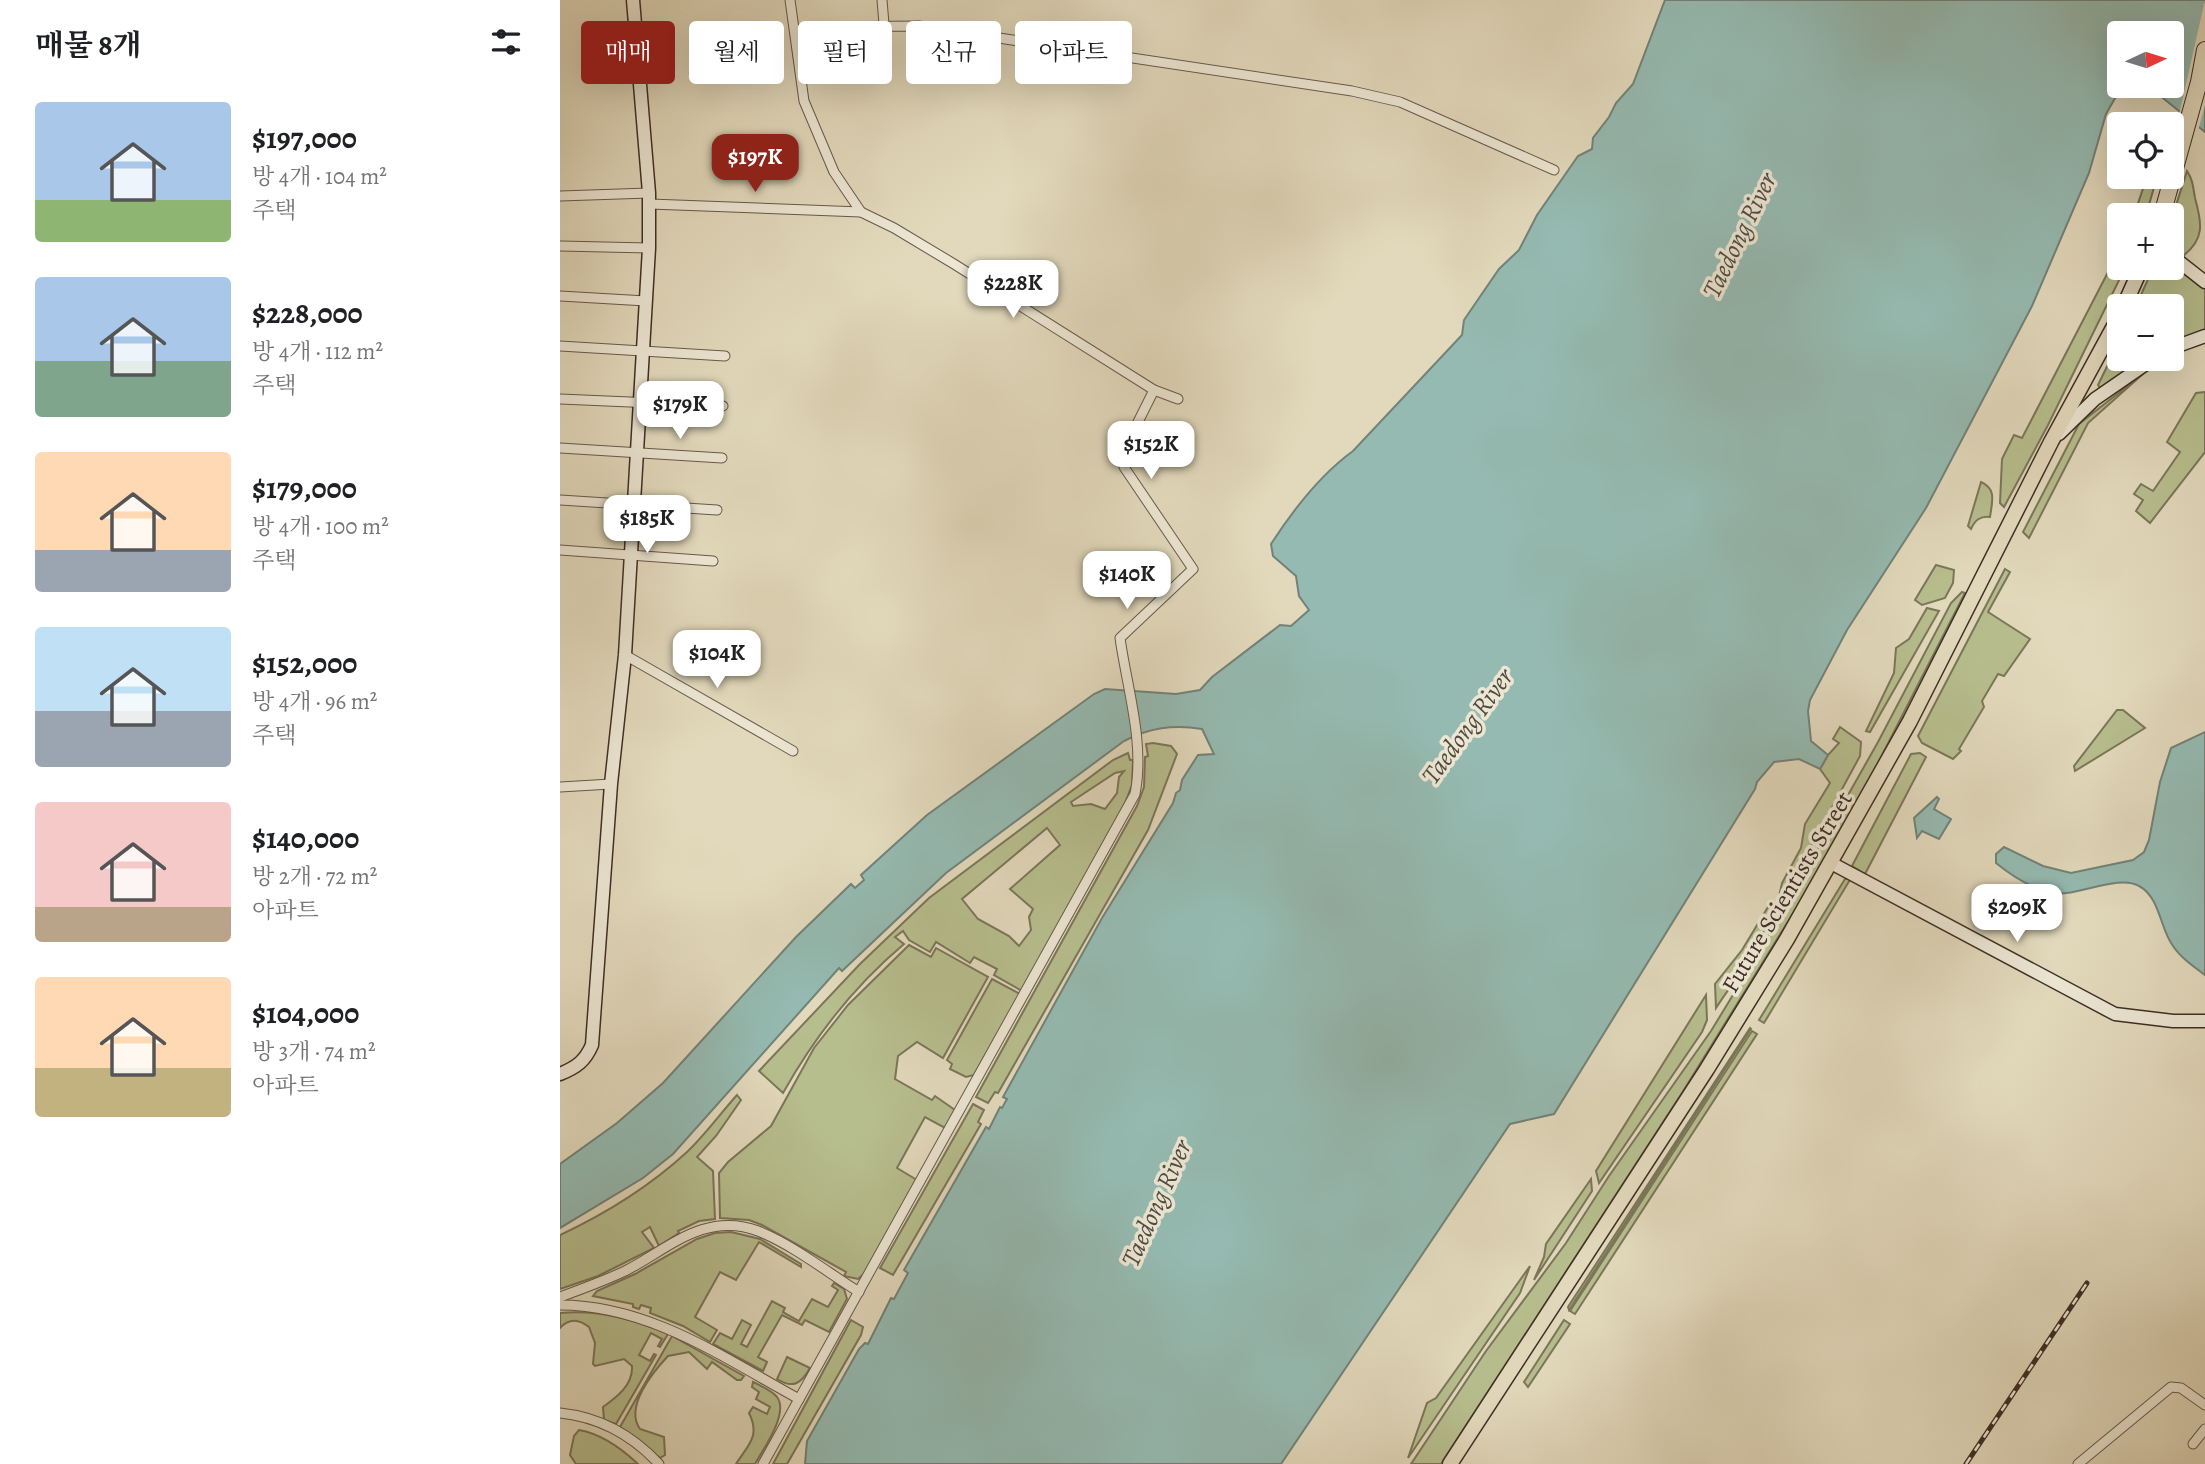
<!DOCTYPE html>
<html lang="ko">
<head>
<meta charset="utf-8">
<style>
  body { margin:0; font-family:Alegreya,"Noto Serif KR",serif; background:#f2f2f2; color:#202124; height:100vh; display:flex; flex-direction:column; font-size:26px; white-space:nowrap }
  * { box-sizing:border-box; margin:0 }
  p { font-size:23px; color:#757577 }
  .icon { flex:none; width:38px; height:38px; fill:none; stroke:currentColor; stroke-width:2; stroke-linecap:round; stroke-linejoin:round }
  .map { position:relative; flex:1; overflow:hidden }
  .sheet { display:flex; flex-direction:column; background:#fff; width:560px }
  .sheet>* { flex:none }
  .banner { position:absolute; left:21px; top:21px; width:665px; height:63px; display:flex; gap:14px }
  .needle { width:46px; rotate:86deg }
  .controls { position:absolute; left:1547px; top:21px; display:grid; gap:14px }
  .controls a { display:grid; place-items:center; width:77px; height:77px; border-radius:7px; background:#fff; box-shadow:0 7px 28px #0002; font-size:35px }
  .price { position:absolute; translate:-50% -60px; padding:0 16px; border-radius:14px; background:#fff; color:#222; font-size:23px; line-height:46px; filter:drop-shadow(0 2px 4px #0008) }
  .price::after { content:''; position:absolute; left:50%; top:42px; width:21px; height:16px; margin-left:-10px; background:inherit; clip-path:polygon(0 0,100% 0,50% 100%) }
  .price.current { background:#8f2418; color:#fff }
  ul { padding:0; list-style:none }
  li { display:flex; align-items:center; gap:21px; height:175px; padding:0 35px }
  li span { display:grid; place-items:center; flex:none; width:196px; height:140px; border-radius:7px; color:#555 }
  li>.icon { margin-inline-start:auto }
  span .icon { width:84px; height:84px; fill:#fffc; stroke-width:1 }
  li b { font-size:30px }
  h2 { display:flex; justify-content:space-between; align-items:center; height:84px; padding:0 35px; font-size:30px }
  .chip { padding:0 24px; border-radius:7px; background:#fff; box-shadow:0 7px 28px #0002; font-size:24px; line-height:63px }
  .chip.current { background:#8f2418; color:#fff }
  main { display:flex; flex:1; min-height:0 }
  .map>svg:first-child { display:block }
</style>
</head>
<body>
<main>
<section class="sheet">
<h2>매물 8개<svg class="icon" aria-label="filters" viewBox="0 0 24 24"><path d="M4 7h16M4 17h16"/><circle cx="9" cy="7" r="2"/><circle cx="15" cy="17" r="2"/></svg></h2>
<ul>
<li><span style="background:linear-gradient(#a9c7e8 70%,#8fb573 0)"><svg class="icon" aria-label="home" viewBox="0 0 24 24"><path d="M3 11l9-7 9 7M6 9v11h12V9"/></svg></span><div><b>$197,000</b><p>방 4개 · 104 m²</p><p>주택</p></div></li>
<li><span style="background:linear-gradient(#a9c7e8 60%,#7fa58c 0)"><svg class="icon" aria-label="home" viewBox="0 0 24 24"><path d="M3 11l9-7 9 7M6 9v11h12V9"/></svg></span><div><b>$228,000</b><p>방 4개 · 112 m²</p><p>주택</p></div></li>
<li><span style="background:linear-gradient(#ffd9b3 70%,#9aa5b1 0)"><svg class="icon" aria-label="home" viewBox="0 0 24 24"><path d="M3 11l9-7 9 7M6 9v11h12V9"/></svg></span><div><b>$179,000</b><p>방 4개 · 100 m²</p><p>주택</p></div></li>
<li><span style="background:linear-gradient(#bfe0f5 60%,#9aa5b1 0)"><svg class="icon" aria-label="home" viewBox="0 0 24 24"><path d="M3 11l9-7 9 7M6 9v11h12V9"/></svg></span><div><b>$152,000</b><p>방 4개 · 96 m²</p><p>주택</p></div></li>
<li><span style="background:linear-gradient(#f6c9c9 75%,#b9a48a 0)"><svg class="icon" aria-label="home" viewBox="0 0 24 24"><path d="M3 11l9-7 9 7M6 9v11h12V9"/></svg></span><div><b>$140,000</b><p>방 2개 · 72 m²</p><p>아파트</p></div></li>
<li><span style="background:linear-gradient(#ffd9b3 65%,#c2b280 0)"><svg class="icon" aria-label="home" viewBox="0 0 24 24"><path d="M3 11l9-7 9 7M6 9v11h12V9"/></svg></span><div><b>$104,000</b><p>방 3개 · 74 m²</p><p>아파트</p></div></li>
</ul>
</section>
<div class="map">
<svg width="1645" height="1464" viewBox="0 0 1645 1464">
  <rect width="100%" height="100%" fill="#e2d9bc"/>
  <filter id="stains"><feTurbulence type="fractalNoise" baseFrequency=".00286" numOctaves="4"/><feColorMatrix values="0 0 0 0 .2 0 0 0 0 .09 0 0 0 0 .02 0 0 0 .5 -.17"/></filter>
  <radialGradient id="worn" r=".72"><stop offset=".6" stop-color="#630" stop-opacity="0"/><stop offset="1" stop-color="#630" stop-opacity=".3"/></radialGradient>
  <g fill="#b7be8e" stroke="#7b765a" stroke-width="2" fill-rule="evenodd">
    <path d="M1627,171C1633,180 1633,187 1635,198C1642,223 1645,239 1623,256L1612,248V218Z"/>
    <polygon points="1587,177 1597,177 1586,215 1574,215"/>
    <polygon points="1559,251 1559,268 1565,268 1488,425 1444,507 1440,503 1442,459 1454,435 1462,438"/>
    <polygon points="1612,262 1645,286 1645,329 1612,343 1612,306 1576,306 1593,268 1612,268"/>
    <polygon points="1559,342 1559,359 1583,359 1540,388 1538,385"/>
    <polygon points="1584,373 1528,423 1469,538 1463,532 1519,424"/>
    <polygon points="1645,392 1645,452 1590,523 1576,511 1583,500 1574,494 1581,484 1593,491 1620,452 1607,442 1636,393"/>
    <path d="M1421,482C1437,489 1432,502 1430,517C1420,516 1415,520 1411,529L1408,526Z"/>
    <polygon points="1376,565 1394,570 1393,583 1385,598 1362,605 1355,600"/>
    <polygon points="1445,569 1450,572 1428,612 1470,639 1444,676 1438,674 1422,701 1424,707 1399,749 1401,751 1393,759 1362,743 1358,736"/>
    <polygon points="1402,592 1405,593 1298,802 1237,907 1122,1093 881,1464 851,1464 926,1351 1006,1243 1049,1176 1151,1031 1201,949 1318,742 1391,603"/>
    <polygon points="1367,608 1379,611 1310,732 1306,731 1334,673 1336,648 1349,639"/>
    <polygon points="1557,710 1563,710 1585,728 1515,771 1514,766"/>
    <polygon points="1280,727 1301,742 1300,756 1216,910 1222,883 1241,848 1245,824 1270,783 1260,769 1268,755 1279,743 1273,739"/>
    <polygon points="593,743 611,746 617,754 588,830 438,1093 435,1092 428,1103 416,1097 577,806 584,787 585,757 588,756 586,744"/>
    <path d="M568,753L570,760H573L572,785L563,808L462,991L434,975L437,969L414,957L410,963L376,942L370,952L349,940L343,931L335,937L344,944C294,986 255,1036 223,1093L199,1071L300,964L369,898L553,760ZM564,771L559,777L557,793L545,809L531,804L513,806L511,802L555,773ZM487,828L500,845L450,889L473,909L469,917L471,930L459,946L449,936L418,919L402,899Z"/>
    <polygon points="1360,753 1366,757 1305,874 1292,866 1351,754"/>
    <polygon points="1291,878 1204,1023 1199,1020 1285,879"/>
    <path d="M1211,902C1208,942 1177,975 1156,1008L1155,984L1182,950Z"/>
    <polygon points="349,945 371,957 376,948 428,977 383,1058 357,1042 338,1056 335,1079 372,1100 375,1096 395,1110 385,1128 365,1117 337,1168 357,1180 305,1273 298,1279 284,1276 286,1272 202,1225 189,1220 160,1218 159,1173 168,1162 211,1126 254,1048 288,1005"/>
    <polygon points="432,979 460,994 414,1075 406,1077 390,1069 392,1064 387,1060"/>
    <polygon points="1146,995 1147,1020 1142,1032 1039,1183 1036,1171"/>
    <polygon points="1190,1028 1191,1029 1009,1310 1008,1307"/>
    <polygon points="1192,1031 1197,1034 1015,1314 1010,1311"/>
    <path d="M177,1095L181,1100L156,1136L137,1157L153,1171L155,1219L139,1221L118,1231L119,1233L99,1246L90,1227L82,1232L94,1248L38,1276L0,1289V1235C45,1214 90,1186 127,1152C145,1135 160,1114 177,1095Z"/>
    <polygon points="413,1104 424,1110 418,1122 421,1124 333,1275 320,1268"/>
    <polygon points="1031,1179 1032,1191 974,1280 984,1257 986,1244"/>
    <polygon points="171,1232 200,1239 241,1264 241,1267 199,1242 176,1280 160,1272 135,1317 157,1330 150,1342 123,1326 90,1313 91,1308 81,1305 79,1309 73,1307 73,1304 33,1296 37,1291 75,1274 137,1239 155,1233"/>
    <polygon points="970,1266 960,1293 848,1458 867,1403 876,1398"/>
    <polygon points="274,1283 284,1289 287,1299 269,1332 245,1320 242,1325 222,1315 198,1357 207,1362 203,1371 153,1344 160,1333 172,1339 182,1320 191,1325 181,1344 187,1347 212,1301 225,1308 223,1312 239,1321 252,1299 268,1307 278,1290 272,1286"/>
    <path d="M0,1313C38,1309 74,1319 108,1334L100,1347L98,1346L102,1339L91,1333L79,1355L90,1361L94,1354L96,1355L56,1424L44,1420L43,1407C57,1397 73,1385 72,1366L64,1359L35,1366L33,1364L35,1343L29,1327C19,1319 9,1318 0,1328Z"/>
    <polygon points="291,1320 303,1327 301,1335 227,1464 213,1464"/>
    <polygon points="1004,1320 1010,1324 968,1387 964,1382"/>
    <path d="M112,1336L184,1376L181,1380H177L152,1362L147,1369L129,1352L108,1356C93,1372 64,1407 80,1429L104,1437L105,1455L100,1458L60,1427Z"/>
    <path d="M227,1357L250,1368C241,1384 233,1389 217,1379Z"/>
    <path d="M193,1382C201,1386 211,1390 217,1397C229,1413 204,1448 195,1464H176C187,1446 201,1437 189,1413L193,1407L207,1414L210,1407L196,1399L199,1392L192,1387Z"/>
    <path d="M19,1430C42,1434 61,1448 78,1464H16L10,1455L14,1436Z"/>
  </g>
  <g fill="#95bab1" stroke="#738279" stroke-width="2">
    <path d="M1105,0H1645V132L1588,86H1612V33H1559V86H1562L1546,114L1529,173L1472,306L1366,508L1287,630L1250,700L1248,711L1251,741L1268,755L1260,769L1239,759L1214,762L1197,782L1195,789L994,1114L950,1124L721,1464H245L247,1441L299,1349L305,1343L308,1344L331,1298L334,1299L348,1273L344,1270L426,1127L429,1129L440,1107L442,1108L447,1099L443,1097L542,918L613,803L616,793L620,790L622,780L638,755L654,754L642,729C613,724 589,728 564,741L386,873L282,971L279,968L113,1154L83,1178L0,1228V1164L57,1123L103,1083L236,937L291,884L295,888L304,880L301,875L367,815L534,694L545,689L616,694L640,690L652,677L720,625L731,626L749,610L739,596L736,576L713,556L711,544C733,510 760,475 793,451L902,335L904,320L939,269L959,250L977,215L1018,156L1032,149L1033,138L1049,117L1056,103L1073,84Z"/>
    <path d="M1645,732V975C1634,967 1621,958 1613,946C1600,929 1600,897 1579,886C1558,874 1517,897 1493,893C1472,889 1452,876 1436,863V854L1444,847L1483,866L1511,873L1573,860L1584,852L1589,840L1600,782L1611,748Z"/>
    <polygon points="1377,797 1379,799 1374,809 1391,819 1379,839 1362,831 1357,838 1354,818"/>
  </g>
  <polygon fill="#e2d9bc" points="1645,0 1645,105 1638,131 1619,115"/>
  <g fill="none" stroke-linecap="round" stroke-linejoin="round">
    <defs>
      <g id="street">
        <polyline points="230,0 244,101 274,172 301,212"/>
        <polyline points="322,0 324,24"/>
        <polyline points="235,31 255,27 359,26 792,91 840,102 994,170"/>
        <polyline points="0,196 89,193"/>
        <polyline points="90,204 301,212 334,228 394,264 594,390 618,399"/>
        <polyline points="0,246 89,248"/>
        <polyline points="0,296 86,301"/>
        <polyline points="0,346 165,356"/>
        <polyline points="0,399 163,406"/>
        <polyline points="0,448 162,458"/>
        <polyline points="0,500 157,510"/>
        <polyline points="0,550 153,561"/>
        <polyline points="65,655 233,751"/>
        <polyline points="0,787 51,784"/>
        <path d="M0,1297C22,1289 44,1281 65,1271C108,1249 145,1211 198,1231C233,1245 267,1272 299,1292"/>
        <path d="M0,1305C89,1305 164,1358 239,1399"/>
        <path d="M0,1413C39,1417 73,1436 99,1464"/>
        <polyline points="1633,1444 1645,1429"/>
        <path d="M203,1464L575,794C585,743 567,688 560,638L633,569L564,467L562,454L594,390"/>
        <polyline points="1518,1464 1611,1387 1621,1388 1645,1405"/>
      </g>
      <g id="secondary">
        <polyline points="1612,256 1645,282"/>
        <polyline points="1612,348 1645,336"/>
        <polyline points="1499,434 1535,399 1593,359"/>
        <polyline points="1271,863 1555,1014 1613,1021 1645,1021"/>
        <path d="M0,1074C17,1067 25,1061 32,1045L51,784L65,655L89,248V193L73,0"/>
      </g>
      <g id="primary">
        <polyline points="1564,306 1581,268"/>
        <polyline points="890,1464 1147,1069 1227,939 1350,721 1491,442 1559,317"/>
      </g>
      <polyline id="highway" points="1602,215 1639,82 1645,50"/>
    </defs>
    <use href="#street" stroke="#68594c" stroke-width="11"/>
    <use href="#secondary" stroke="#3f2e26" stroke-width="15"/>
    <use href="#primary" stroke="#3f2e26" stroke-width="17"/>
    <use href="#highway" stroke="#3f2e26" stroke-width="18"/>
    <use href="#street" stroke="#ece6d3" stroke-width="9"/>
    <use href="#secondary" stroke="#ece6d3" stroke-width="12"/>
    <use href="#primary" stroke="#e2d9bc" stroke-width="14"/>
    <use href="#highway" stroke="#e2d9bc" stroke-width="16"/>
    <defs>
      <polyline id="rail" points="1406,1464 1527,1283"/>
    </defs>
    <use href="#rail" stroke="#3f2e26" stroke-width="5"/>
    <use href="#rail" stroke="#ece6d3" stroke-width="2.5" stroke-dasharray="8" stroke-linecap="butt"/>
  </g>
  <g text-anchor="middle" stroke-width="7" stroke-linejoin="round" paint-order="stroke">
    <g font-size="24" fill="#3f2e26" stroke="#ece6d3">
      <text transform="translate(1227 892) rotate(-59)" y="8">Future Scientists Street</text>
    </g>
    <g font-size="26" font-style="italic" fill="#504a42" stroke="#ece6d3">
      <text transform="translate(1179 235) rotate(-64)" y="9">Taedong River</text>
      <text transform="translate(907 726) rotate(-54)" y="9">Taedong River</text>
      <text transform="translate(596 1203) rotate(-66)" y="9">Taedong River</text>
    </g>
  </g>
  <rect width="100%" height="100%" filter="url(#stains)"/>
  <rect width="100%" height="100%" fill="url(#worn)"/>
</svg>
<div class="controls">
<a><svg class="needle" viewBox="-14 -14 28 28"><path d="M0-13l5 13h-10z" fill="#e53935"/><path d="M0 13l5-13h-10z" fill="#757577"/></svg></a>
<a><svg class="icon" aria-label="locate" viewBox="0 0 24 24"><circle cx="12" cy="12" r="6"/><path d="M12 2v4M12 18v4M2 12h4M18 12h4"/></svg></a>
<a>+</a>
<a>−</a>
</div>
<b class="price current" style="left:195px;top:194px">$197K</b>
<b class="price" style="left:453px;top:320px">$228K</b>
<b class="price" style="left:120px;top:441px">$179K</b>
<b class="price" style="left:591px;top:481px">$152K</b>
<b class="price" style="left:87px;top:555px">$185K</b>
<b class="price" style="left:567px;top:611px">$140K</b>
<b class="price" style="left:157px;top:690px">$104K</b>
<b class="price" style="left:1457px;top:944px">$209K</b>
<div class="banner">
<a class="chip current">매매</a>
<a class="chip">월세</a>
<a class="chip">필터</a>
<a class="chip">신규</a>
<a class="chip">아파트</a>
</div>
</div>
</main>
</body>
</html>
